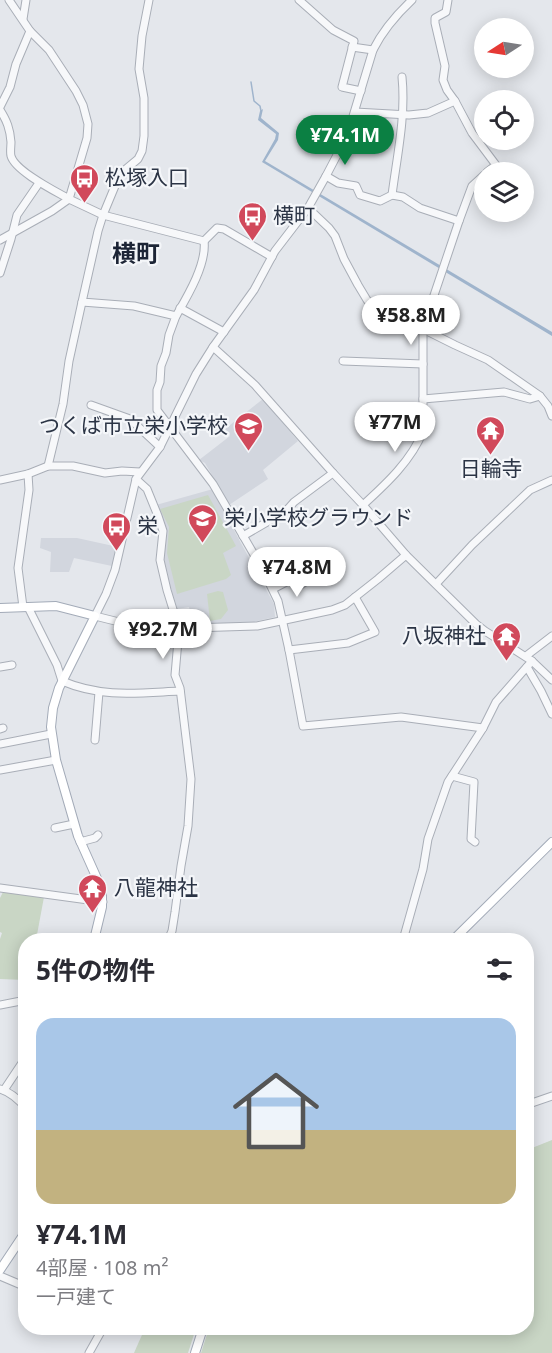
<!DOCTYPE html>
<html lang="ja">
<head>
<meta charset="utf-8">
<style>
  body { margin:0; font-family:"Noto Sans","Noto Sans JP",sans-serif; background:#f7f7f7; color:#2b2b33; height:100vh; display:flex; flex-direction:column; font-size:22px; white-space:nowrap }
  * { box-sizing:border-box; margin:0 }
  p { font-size:20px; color:#7c7c81 }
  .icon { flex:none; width:33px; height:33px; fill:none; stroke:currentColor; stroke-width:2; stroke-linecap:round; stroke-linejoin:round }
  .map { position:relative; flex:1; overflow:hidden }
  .details { position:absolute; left:18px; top:933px; width:516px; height:402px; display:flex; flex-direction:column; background:#fff; border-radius:24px; box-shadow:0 3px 15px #0003 }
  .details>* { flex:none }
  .needle { width:39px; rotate:258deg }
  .controls { position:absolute; left:474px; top:18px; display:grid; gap:12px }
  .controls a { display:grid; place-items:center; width:60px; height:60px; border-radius:50%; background:#fff; box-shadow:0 3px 15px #0003; font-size:30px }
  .price { position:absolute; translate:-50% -51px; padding:0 14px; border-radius:21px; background:#fff; color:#222; font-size:20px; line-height:39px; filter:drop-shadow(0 2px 3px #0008) }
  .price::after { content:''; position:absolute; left:50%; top:36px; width:18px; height:14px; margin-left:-9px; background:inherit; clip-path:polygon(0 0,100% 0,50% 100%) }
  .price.active { background:#0b8043; color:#fff }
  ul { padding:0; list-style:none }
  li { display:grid; align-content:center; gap:12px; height:318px; padding:0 18px }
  li span { display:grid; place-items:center; height:186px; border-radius:18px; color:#555 }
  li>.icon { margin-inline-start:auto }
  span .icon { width:108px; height:108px; fill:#fffc; stroke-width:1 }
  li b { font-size:26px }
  h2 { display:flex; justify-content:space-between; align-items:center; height:72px; padding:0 18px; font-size:26px }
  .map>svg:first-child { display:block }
</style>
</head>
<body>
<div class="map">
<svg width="552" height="1353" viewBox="0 0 552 1353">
  <rect width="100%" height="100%" fill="#e4e7ec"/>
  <g fill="#d2d6de">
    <polygon points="263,399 298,441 263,470 268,479 229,505 205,463 199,460 230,436 225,429"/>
    <polygon points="213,489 223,510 274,604 275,617 249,623 193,625 189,607 177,609 170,589 163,555 163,522 156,505"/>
    <polygon points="41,538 77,538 118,547 112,566 74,558 69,572 50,572 51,552 40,548"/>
  </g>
  <g fill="#c9d6c5">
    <polygon points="208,495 236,546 223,553 231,575 226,579 177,594 167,553 169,527 160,509"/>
    <polygon points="218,591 223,592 228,610 221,619 210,621 207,594"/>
    <polygon points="3,892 44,897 36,940 26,940 25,980 0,979 0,939 2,933 0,932 0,898"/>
    <polygon points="552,1140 552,1353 201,1353 209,1328 526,1328 527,1150"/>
    <polygon points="145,1328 196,1328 188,1353 134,1353"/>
  </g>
  <polygon fill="#9fb4cc" points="263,109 261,118 279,133 278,140 265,161 552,332 552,336 262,162 275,139 276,134 258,120 260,111"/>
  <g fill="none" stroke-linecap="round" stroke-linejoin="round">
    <polyline stroke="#9fb4cc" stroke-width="1.5" points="251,82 254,101 260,106 261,111"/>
    <defs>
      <g id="minor">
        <polyline points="149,0 142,36 139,69 144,98 144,136 142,151 138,159 120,174 103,215 98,231 82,302 134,306 176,316 169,335 166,353 161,366 160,382 157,390 157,410 213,484 263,570 278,601 289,650 303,726 401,717 483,728"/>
        <polyline points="299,0 333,30 354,41 342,87 361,91"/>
        <polyline points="448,0 446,12 435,18 435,23 445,66 443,80 447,90 455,101 472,133 496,165 487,172"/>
        <polyline points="23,19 26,0"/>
        <polyline points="352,47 373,50"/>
        <polyline points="0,107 10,87 16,64 30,31"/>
        <path d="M0,110C7,121 10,129 11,142C11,146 10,152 11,156C15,171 55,191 69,199L87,138L88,124L83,105L76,91L49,50L30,31L9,0"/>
        <polyline points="355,112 409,115 428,113 455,101"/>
        <polyline points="326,176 338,183 356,186 360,195 380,201 392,195 403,197 420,208 459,221"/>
        <path d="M392,195C397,156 406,116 402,77"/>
        <polyline points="308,208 329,228 335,236 344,259 358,285 367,300 379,314 401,322 423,328 427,331 455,345 488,360 540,396 548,406 552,416"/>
        <polyline points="0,240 52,211 69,199 103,215 204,241 217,228 224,229 272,257"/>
        <polyline points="0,273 11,239 17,215 39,183"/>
        <polyline points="180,308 224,332"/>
        <path d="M176,316C187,297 207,264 204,241"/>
        <polyline points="213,347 255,385 333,473 363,505 406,555 476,624 485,631 532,661 552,680"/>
        <polyline points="343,361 423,364"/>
        <polyline points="423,399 504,392 530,399 540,396"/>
        <polyline points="91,405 130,419 160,447"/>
        <polyline points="48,466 63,404 69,361 82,302"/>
        <polyline points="136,479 147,489 158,516 163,531 160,560 167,590 179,629 175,675 180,688 191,779 188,826 181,866 175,912 172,931 168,940"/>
        <polyline points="0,480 28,474 48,466 73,466 105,473 122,471 140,472"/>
        <path d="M363,505C386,484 412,460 423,431V328L459,221L472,186L484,175"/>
        <polyline points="243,536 286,511 294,502 333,473"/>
        <path d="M406,555L378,579L345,605L332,610L257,626L159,629L139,627L95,616L106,594L115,570L136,479L160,447L196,374L213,347L254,290L275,251L308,208L326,176L347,136L373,50C383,30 396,15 412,0"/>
        <polyline points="436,584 472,545 530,490 552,480"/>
        <polyline points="273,589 294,578 299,586 308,580"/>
        <polyline points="23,607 18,568 29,490 28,474"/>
        <path d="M28,607L57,665L62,681C102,698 137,693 180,691"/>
        <polyline points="289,650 348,643 375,632 355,597"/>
        <polyline points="526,656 552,636"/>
        <polyline points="0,667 12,665"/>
        <polyline points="527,667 541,691 552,714"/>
        <polyline points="0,729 3,728"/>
        <polyline points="95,740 99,692"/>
        <polyline points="0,744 51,734"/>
        <polyline points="0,770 56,760"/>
        <polyline points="452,776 474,782 471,839 475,842"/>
        <polyline points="55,828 74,824"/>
        <polyline points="80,842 95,838 98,835"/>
        <polyline points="0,888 103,902"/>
        <polyline points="403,940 423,869 428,839 448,782 483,728 496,702 532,661"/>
        <polyline points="0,1005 26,1000"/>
        <path d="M0,1089C11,1092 19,1100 26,1108"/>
        <polyline points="4,1090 26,1057"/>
        <polyline points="526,1105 552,1096"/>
        <polyline points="0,1276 26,1287"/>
        <polyline points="89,1353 103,1328"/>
      </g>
      <g id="major">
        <polyline points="0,608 56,606 95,616 59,688 53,708 51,727 56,760 78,836 99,883 102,892 102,907 94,940"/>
        <polyline points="453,940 552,842"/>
        <polyline points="0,1270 26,1231"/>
        <polyline points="195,1353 203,1328"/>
      </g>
    </defs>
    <use href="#minor" stroke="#a9aeb7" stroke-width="9"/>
    <use href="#major" stroke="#a3abb8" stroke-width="10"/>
    <use href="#minor" stroke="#f7f8fa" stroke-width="7"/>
    <use href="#major" stroke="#fff" stroke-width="8"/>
  </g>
  <defs>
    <symbol id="bus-pin" viewBox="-11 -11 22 30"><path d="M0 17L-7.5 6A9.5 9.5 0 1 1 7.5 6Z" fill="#d1495b" stroke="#f4f6f9"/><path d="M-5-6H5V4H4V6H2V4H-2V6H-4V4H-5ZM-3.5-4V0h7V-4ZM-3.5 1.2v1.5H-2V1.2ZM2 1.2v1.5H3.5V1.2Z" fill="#fff"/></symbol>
    <symbol id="school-pin" viewBox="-11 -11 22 30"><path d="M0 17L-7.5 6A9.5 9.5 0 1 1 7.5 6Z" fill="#d1495b" stroke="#f4f6f9"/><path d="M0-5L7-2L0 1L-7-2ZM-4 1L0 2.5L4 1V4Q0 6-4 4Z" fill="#fff"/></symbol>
    <symbol id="temple-pin" viewBox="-11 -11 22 30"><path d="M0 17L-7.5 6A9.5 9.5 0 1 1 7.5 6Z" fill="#d1495b" stroke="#f4f6f9"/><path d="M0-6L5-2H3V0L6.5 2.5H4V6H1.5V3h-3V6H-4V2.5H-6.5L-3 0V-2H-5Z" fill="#fff"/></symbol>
  </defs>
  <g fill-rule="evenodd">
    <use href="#bus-pin" x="68" y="162" width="33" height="45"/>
    <use href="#bus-pin" x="236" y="200" width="33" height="45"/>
    <use href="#school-pin" x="232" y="410" width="33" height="45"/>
    <use href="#temple-pin" x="474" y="414" width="33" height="45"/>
    <use href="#school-pin" x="186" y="502" width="33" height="45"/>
    <use href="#bus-pin" x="100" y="510" width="33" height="45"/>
    <use href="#temple-pin" x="490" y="620" width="33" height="45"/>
    <use href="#temple-pin" x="76" y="872" width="33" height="45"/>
  </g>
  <g text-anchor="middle" stroke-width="4.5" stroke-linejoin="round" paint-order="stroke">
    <g font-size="21" fill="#2b3445" stroke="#f4f6f9" text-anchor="start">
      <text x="105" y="185">松塚入口</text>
      <text x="273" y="223">横町</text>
      <text x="228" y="433" text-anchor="end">つくば市立栄小学校</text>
      <text x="491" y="476" text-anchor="middle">日輪寺</text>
      <text x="224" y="525">栄小学校グラウンド</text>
      <text x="137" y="533">栄</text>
      <text x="486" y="643" text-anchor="end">八坂神社</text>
      <text x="114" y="895">八龍神社</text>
    </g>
    <g font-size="24" font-weight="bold" fill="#1d2536" stroke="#f4f6f9">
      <text x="136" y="262">横町</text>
    </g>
  </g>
</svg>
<div class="controls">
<a><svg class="needle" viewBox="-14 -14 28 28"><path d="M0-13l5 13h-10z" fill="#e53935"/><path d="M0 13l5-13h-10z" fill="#7c7c81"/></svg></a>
<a><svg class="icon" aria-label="locate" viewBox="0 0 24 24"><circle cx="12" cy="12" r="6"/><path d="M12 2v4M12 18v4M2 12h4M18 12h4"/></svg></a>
<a><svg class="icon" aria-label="layers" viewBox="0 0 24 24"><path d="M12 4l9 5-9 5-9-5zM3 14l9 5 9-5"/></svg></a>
</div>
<b class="price active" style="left:345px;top:166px">¥74.1M</b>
<b class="price" style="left:411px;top:346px">¥58.8M</b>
<b class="price" style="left:395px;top:453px">¥77M</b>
<b class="price" style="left:297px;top:598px">¥74.8M</b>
<b class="price" style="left:163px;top:660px">¥92.7M</b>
<section class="details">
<h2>5件の物件<svg class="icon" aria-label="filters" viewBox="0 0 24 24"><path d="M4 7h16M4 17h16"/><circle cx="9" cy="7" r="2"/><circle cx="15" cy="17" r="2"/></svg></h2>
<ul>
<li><span style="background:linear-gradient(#a9c7e8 60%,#c2b280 0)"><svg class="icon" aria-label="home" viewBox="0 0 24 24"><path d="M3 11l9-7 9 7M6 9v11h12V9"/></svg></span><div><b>¥74.1M</b><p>4部屋 · 108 m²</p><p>一戸建て</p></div></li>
</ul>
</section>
</div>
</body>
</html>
